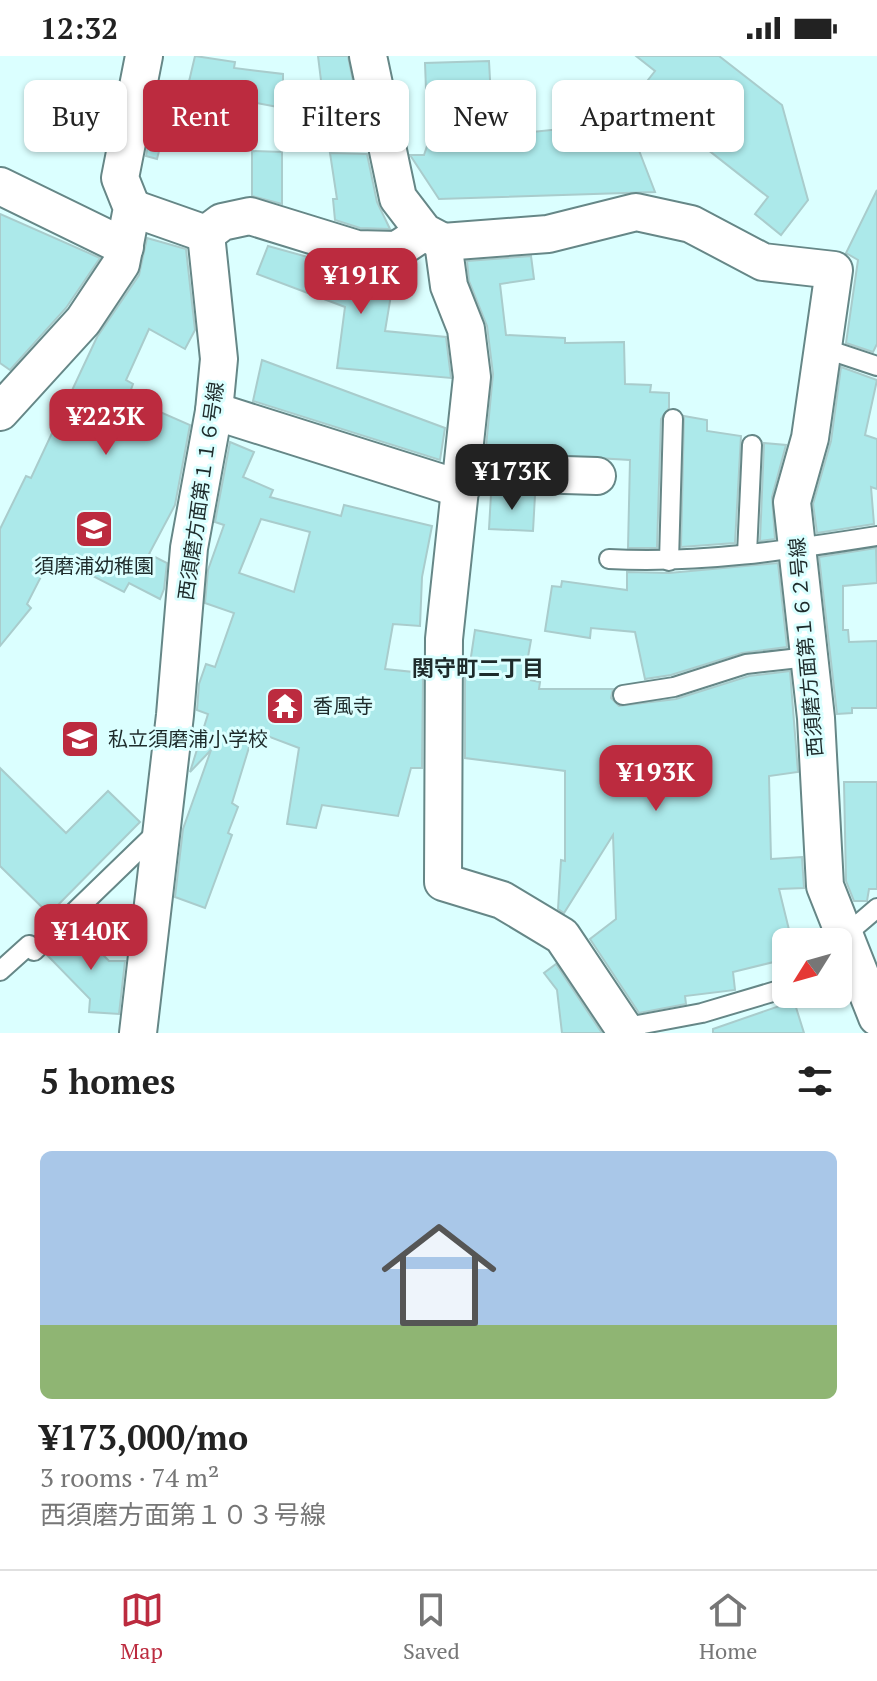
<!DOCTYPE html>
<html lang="en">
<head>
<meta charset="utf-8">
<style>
  body { margin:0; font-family:"PT Serif","Noto Sans JP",serif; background:#f6f6f6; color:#222; height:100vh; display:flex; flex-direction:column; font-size:30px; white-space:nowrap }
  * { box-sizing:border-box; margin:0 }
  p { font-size:26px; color:#767676 }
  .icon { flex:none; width:44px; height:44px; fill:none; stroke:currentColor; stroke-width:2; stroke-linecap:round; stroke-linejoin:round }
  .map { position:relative; height:977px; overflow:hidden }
  .details { display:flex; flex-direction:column; background:#fff; flex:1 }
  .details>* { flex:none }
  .hud { position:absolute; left:24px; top:24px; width:830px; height:72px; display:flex; gap:16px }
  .needle { width:52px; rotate:233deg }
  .fabs { position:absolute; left:772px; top:872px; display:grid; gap:16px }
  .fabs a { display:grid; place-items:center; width:80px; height:80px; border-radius:12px; background:#fff; box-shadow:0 2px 6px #0004; font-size:40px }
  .price { position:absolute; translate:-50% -68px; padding:0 18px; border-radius:16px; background:#bc2b3f; color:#fff; font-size:26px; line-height:52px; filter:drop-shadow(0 2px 4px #0008) }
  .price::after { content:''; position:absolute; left:50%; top:48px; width:24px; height:18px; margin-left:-12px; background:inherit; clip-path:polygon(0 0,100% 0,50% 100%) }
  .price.on { background:#222; color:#fff }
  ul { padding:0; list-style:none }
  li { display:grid; align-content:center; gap:16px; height:424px; padding:0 40px }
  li+li { border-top:2px solid #e0e0e0 }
  li span { display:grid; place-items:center; height:248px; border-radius:12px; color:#555 }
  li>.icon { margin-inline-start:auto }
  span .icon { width:144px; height:144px; fill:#fffc; stroke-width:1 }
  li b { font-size:34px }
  h2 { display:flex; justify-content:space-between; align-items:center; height:96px; padding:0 40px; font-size:34px }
  .chip { padding:0 28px; border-radius:12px; background:#fff; box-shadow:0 2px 6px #0004; font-size:28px; line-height:72px }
  .chip.on { background:#bc2b3f; color:#fff }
  .status { display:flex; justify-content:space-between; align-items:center; height:56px; padding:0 40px; background:#fff; direction:ltr }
  .status svg { height:22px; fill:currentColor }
  .dock { display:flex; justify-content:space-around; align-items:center; height:112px; border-top:2px solid #e0e0e0; background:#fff; font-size:22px; color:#767676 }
  .dock a { display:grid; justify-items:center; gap:4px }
  .dock .on { color:#bc2b3f }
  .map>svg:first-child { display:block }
</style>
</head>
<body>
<div class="status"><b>12:32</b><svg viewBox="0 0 49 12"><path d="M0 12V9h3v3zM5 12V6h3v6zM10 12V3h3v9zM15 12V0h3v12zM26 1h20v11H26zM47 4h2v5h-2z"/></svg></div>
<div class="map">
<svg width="877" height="977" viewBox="0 0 877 977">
  <rect width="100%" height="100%" fill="#dbffff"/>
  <g fill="#ace9ea" stroke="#a9cccc" stroke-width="2" fill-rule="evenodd">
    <polygon points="195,0 235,6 234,12 283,18 283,52 187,34"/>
    <polygon points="318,0 348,0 360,61 325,57"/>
    <polygon points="636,0 719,0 782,49 808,144 781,179 755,158 768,141 637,38 655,15"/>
    <polygon points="489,5 493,80 628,66 655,136 439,143 410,99 424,99 428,87 425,7"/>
    <polygon points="154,56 168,59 157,103 146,100"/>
    <polygon points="252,95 282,96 282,148 252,140"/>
    <polygon points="330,97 367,98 377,146 390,173 360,172 335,164 333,143 337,143"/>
    <polygon points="877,134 877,288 873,296 846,287 858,204 846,197"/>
    <polygon points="0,158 100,202 66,252 10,314 0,307"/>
    <polygon points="147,182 186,193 195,274 185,293 149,273 126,324 133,328 128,342 190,369 175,449 149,498 167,507 164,533 160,543 129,527 124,536 52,499 27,548 31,552 0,590 0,473 26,420 31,422 97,281 139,219"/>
    <polygon points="268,190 351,213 395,215 385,275 446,281 451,322 337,312 345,251 257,218"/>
    <polygon points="531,200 534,223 500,228 506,279 565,282 565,287 624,286 625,328 651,329 650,336 669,337 669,352 661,363 657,492 628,492 630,404 493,396 493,392 486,391 493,318 487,270 469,225 467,205"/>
    <polygon points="262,304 445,372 440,404 253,345"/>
    <polygon points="841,311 877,324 865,379 877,383 877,433 871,431 874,468 817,477 813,448 831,385"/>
    <polygon points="684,360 707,364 707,375 741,380 735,487 681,491"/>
    <path d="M230,386L254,396L243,421L273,434L270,441L341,460L344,449L432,470L422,521L420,570L393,568L385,613L423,617L422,712H411L398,760L322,749L316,772L287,768L299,692L254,675L232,747L238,751L228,777L232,779L205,852L175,841L183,773L211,694L190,716L208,658L197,654L199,628L206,608L215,611L234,557L205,547L208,514L224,469L215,466ZM261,463L310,476L294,536L239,517Z"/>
    <polygon points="764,387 786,389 772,441 775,483 760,485"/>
    <polygon points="491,438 535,439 533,475 489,473"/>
    <polygon points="876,492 877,527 843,530 843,574 848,574 849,586 877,585 877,652 852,652 852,657 837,658 819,501"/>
    <polygon points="778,507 787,591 742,597 671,619 645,623 635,576 591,572 590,582 545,575 552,530 561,531 562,525 627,534 627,516 669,517"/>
    <polygon points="475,574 531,584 524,623 540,626 539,633 613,633 611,642 619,650 676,643 749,620 790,615 798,716 769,720 771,803 802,801 804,832 779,833 792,886 786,886 786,903 733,916 735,934 685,940 686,948 639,957 590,883 616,863 613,779 564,857 558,853 561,804 565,805 565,715 465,702 465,613 469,614"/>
    <polygon points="0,712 66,777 108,735 140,766 49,858 0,810"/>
    <polygon points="844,726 877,726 877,833 869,833 867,845 854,845 846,825"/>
    <polygon points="76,871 109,905 125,905 119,958 89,956 90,943 47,899"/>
    <polygon points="556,908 602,977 562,977 557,934 544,917"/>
    <polygon points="794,945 804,977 713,977 713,973"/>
  </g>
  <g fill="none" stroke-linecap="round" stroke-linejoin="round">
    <defs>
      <g id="service">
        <polyline points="823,292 877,310"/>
        <polyline points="747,498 752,389"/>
        <path d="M609,503C699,508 789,494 877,480"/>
        <polyline points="669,505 673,363"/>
        <polyline points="623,639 674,631 746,608 808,601"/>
        <polyline points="843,876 856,870 877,852"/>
        <polyline points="34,895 157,776"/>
        <polyline points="0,915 29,889"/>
        <polyline points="627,971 702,957 786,932"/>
      </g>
      <g id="minor">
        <polyline points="368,0 398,142 424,176 443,186"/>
        <polyline points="0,130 125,191"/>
        <polyline points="132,152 206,178"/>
        <polyline points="206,178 222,166 250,160 357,193 397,194 424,176"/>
        <polyline points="443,186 548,178 636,156 691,168 763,206 834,214 810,382 792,446 816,662 825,830 877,961"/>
        <polyline points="443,186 449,230 466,273 472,321 444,583 443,826 502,844 562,880 627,977"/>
        <polyline points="214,355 461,433"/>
        <polyline points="0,356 83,265 121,208 132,152 120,122 144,0"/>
        <polyline points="463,416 597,420"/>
        <polyline points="138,977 175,659 189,492 214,355 219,303 206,178"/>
      </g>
    </defs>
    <use href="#service" stroke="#668787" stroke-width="22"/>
    <use href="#minor" stroke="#668787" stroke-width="40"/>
    <use href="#service" stroke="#fff" stroke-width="18"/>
    <use href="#minor" stroke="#fff" stroke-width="36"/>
  </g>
  <defs>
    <symbol id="school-square" viewBox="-11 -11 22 22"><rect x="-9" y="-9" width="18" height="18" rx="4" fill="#bc2b3f" stroke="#dbffff"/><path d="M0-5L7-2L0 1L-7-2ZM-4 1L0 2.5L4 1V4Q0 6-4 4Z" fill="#fff"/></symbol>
    <symbol id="temple-square" viewBox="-11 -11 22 22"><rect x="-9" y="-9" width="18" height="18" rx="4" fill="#bc2b3f" stroke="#dbffff"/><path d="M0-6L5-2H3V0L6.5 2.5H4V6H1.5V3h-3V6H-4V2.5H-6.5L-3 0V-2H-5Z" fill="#fff"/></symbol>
  </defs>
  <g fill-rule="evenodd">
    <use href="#school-square" x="72" y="451" width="44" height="44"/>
    <use href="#temple-square" x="263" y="628" width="44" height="44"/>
    <use href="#school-square" x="58" y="661" width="44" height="44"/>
  </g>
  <g text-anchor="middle" stroke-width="6" stroke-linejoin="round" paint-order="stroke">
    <g font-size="20" fill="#1e2b2b" stroke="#dbffff">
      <text transform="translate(201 435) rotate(-82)" y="7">西須磨方面第１１６号線</text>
      <text transform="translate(806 591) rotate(-95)" y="7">西須磨方面第１６２号線</text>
    </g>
    <g font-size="20" fill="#1e2b2b" stroke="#dbffff" text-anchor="start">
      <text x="94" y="517" text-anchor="middle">須磨浦幼稚園</text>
      <text x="313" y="657">香風寺</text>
      <text x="108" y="690">私立須磨浦小学校</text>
    </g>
    <g font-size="22" font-weight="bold" fill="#1e2b2b" stroke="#dbffff">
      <text x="478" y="620">関守町二丁目</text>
    </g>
  </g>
</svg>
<div class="fabs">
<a><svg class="needle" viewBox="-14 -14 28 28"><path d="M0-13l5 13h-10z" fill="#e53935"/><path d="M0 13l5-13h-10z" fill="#767676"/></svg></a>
</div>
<b class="price" style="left:361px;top:260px">¥191K</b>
<b class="price" style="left:106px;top:401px">¥223K</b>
<b class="price on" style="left:512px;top:456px">¥173K</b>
<b class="price" style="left:656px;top:757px">¥193K</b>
<b class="price" style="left:91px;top:916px">¥140K</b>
<div class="hud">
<a class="chip">Buy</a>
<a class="chip on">Rent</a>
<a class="chip">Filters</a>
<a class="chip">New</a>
<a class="chip">Apartment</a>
</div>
</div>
<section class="details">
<h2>5 homes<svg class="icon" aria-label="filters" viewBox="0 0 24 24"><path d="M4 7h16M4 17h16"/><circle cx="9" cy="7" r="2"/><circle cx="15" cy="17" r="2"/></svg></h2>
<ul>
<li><span style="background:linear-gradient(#a9c7e8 70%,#8fb573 0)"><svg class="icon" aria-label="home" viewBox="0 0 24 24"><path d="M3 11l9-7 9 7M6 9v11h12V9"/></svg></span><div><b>¥173,000/mo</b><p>3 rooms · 74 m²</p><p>西須磨方面第１０３号線</p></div></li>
</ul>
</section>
<nav class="dock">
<a class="on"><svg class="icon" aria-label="map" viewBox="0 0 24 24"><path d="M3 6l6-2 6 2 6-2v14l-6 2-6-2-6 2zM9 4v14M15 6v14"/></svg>Map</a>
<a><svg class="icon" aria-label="saved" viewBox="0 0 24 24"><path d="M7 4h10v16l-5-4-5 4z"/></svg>Saved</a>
<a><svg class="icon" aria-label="home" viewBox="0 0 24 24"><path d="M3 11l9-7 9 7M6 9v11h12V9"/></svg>Home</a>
</nav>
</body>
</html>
